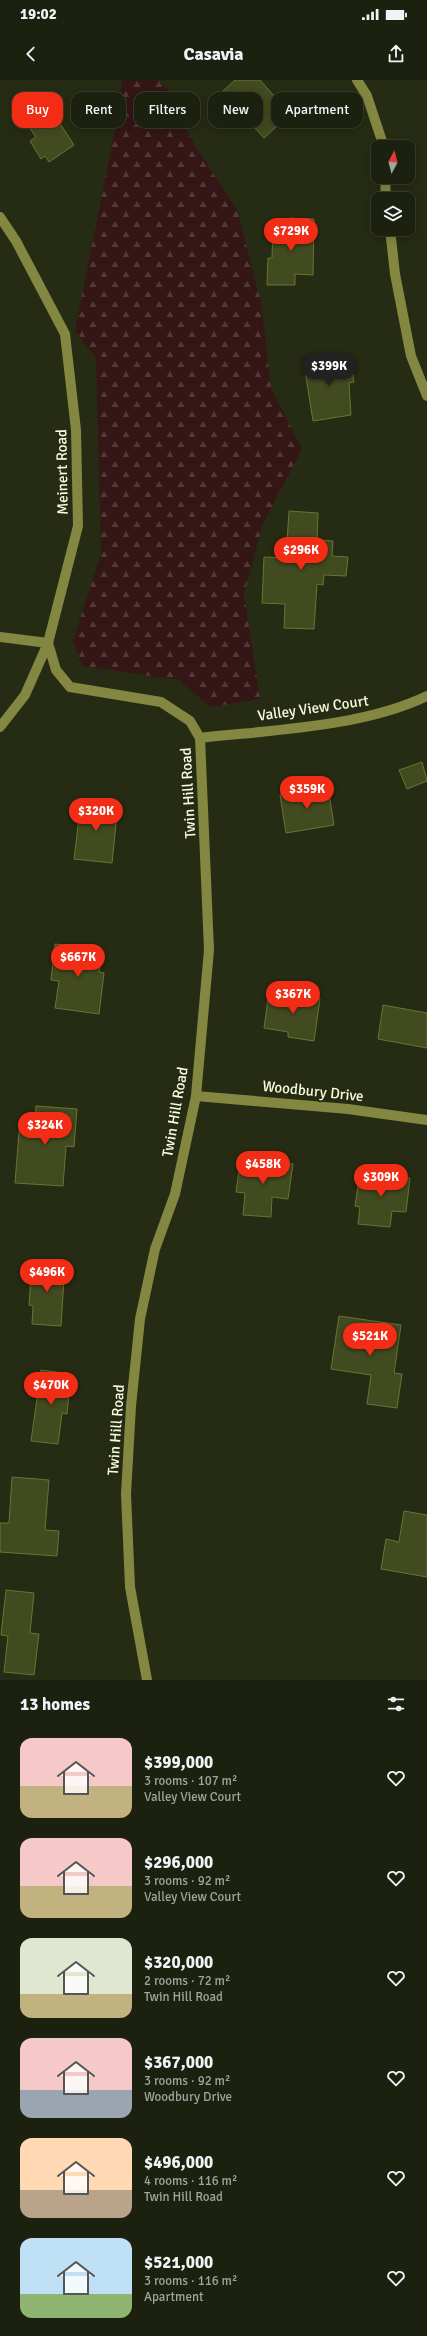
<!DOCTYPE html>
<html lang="en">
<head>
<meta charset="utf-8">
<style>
  body { margin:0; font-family:Signika,sans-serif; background:#292d1c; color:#f1f3f6; height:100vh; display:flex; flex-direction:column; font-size:15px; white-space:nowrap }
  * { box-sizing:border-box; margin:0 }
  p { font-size:13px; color:#a0a39e }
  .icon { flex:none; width:22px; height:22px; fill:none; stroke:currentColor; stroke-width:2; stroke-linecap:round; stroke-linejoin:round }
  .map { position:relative; height:1600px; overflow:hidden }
  .sheet { display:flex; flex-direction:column; background:#1c200e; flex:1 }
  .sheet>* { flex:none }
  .banner { position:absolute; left:12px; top:12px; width:403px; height:36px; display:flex; gap:8px }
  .needle { width:26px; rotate:7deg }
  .buttons { position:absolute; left:371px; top:60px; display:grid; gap:8px }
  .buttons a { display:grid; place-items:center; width:44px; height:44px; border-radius:8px; background:#1c200e; box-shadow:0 2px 10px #0003,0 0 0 1px #3a3e2e; font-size:20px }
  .price { position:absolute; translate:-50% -34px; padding:0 9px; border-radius:14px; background:#f22c15; color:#fff; font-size:13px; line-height:26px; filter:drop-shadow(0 1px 2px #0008) }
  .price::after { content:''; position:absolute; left:50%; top:24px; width:12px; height:9px; margin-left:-6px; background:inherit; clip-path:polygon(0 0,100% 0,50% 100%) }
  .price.current { background:#222; color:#fff }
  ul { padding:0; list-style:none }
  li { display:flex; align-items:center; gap:12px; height:100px; padding:0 20px }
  li span { display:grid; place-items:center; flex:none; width:112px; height:80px; border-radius:12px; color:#555 }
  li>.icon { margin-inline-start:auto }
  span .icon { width:48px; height:48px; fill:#fffc; stroke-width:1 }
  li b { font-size:17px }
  h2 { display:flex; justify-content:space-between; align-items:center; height:48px; padding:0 20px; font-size:17px }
  .pill { padding:0 14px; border-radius:12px; background:#1c200e; box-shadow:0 2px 10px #0003,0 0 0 1px #3a3e2e; font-size:14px; line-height:36px }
  .pill.current { background:#f22c15; color:#fff }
  .status { display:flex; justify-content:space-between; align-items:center; height:28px; padding:0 20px; background:#1c200e; direction:ltr }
  .status svg { height:11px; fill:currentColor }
  header { display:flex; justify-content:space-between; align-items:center; height:52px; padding:0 20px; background:#1c200e; font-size:18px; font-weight:700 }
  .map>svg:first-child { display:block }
</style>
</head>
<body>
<div class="status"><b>19:02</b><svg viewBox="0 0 49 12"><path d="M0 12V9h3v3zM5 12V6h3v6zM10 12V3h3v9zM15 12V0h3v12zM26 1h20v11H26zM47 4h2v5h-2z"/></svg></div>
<header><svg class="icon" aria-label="back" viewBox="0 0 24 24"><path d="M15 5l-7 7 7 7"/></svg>Casavia<svg class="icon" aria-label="share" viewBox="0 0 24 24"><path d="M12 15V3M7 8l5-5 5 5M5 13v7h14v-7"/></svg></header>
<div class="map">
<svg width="427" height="1600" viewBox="0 0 427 1600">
  <defs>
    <pattern id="forest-firs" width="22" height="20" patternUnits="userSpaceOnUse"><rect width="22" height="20" fill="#341617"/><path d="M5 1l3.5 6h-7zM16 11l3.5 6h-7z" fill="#523938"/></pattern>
  </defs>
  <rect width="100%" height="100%" fill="#262b13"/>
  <polygon fill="url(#forest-firs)" points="122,0 157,0 168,10 195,66 237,130 261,222 271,308 302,369 263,444 244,514 260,619 210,627 179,600 82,586 73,561 101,474 96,278 75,251 117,39"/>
  <g fill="#424a20" stroke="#687533">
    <polygon points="235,0 260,0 290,34 264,58 241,32 230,42 212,21"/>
    <polygon points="50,28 74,65 49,82 45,76 41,79 30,61 36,57 27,44"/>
    <polygon points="290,138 314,139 313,195 295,194 295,205 267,205 268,178 272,178 273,145 290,146"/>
    <polygon points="330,274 331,284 351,281 354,302 349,303 351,335 313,341 305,291 309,290 307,277"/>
    <polygon points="289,431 318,433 317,460 333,461 332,476 348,477 346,496 324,495 323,505 317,504 314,549 284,548 285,524 262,523 264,477 286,478"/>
    <polygon points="422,682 427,701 407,709 399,690"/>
    <polygon points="328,707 334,745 286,753 280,715"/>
    <polygon points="81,721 118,725 112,783 74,779"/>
    <polygon points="55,864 102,870 99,892 104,893 99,934 55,928 59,901 51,900"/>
    <polygon points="269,912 320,919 314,961 288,957 288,952 264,948"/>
    <polygon points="383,925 427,933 427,968 378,959"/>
    <polygon points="36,1026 77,1029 74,1067 66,1066 63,1106 15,1103 20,1040 35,1041"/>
    <polygon points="241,1077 293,1084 288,1119 272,1117 271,1137 243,1135 245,1113 236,1112"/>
    <polygon points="360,1092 410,1098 406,1132 392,1131 390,1147 358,1144 360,1127 355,1126"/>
    <polygon points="32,1182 65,1184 61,1246 32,1244 33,1226 29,1225"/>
    <polygon points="339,1236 401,1245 394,1293 402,1294 397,1328 367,1324 371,1295 331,1289"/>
    <polygon points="41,1290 71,1294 67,1334 62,1333 58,1364 31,1361"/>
    <polygon points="12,1397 49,1400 45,1450 59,1451 57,1476 0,1472 0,1443 9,1443"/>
    <polygon points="404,1431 427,1435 427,1497 381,1489 386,1459 399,1462"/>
    <polygon points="6,1510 34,1513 30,1553 39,1554 34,1595 4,1592 8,1556 1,1555"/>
  </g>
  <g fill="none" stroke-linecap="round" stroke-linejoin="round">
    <g stroke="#848741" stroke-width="10">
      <polyline points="357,0 367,16 384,67"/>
      <polyline points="385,97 386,119"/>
      <polyline points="0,137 16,161 65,254 76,350 78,446 48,563 25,615 0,647"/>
      <polyline points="390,149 395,194 411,276 427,316"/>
      <polyline points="0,557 48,563 56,590 70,607 161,622 190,641 200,658 209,870 196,1016 175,1114 155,1169 140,1239 131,1326 126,1414 130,1507 147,1600"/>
      <path d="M200,658C271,650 363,647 427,616"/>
      <polyline points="196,1016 348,1029 427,1040"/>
    </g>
  </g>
  <g text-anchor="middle" stroke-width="4" stroke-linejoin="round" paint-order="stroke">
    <g font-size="15" fill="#f9fdde" stroke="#262b13">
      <text transform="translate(62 392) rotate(-91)" y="5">Meinert Road</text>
      <text transform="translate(313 628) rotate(-8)" y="5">Valley View Court</text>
      <text transform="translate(188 713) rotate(-93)" y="5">Twin Hill Road</text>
      <text transform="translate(313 1011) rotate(6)" y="5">Woodbury Drive</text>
      <text transform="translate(175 1032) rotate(-80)" y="5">Twin Hill Road</text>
      <text transform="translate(116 1350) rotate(-86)" y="5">Twin Hill Road</text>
    </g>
  </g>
</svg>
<div class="buttons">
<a><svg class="needle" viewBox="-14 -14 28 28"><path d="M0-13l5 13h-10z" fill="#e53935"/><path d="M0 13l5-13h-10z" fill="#a0a39e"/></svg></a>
<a><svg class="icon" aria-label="layers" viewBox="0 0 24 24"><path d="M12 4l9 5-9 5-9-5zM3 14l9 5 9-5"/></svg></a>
</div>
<b class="price" style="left:291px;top:172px">$729K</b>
<b class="price current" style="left:329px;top:307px">$399K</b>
<b class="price" style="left:301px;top:491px">$296K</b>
<b class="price" style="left:307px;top:730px">$359K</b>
<b class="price" style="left:96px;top:752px">$320K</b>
<b class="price" style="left:78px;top:898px">$667K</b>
<b class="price" style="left:293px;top:935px">$367K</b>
<b class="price" style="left:45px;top:1066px">$324K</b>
<b class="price" style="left:263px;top:1105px">$458K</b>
<b class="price" style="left:381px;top:1118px">$309K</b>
<b class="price" style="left:47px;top:1213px">$496K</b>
<b class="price" style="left:370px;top:1277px">$521K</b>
<b class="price" style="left:51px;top:1326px">$470K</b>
<div class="banner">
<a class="pill current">Buy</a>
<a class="pill">Rent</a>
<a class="pill">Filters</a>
<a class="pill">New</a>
<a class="pill">Apartment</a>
</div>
</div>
<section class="sheet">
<h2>13 homes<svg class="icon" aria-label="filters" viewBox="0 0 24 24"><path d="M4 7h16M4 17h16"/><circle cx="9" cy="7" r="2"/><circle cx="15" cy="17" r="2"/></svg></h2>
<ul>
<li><span style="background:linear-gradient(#f6c9c9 60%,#c2b280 0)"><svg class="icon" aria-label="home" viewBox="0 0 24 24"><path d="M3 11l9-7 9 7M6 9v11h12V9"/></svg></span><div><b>$399,000</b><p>3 rooms · 107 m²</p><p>Valley View Court</p></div><svg class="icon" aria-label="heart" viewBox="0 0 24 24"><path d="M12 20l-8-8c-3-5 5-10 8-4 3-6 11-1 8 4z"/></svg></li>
<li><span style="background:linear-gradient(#f6c9c9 60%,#c2b280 0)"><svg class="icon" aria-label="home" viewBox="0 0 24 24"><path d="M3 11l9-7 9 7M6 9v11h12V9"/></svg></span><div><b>$296,000</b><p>3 rooms · 92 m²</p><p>Valley View Court</p></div><svg class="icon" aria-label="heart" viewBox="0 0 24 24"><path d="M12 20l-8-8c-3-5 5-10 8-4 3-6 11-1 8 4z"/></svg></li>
<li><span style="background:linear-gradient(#dfe7d0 70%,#c2b280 0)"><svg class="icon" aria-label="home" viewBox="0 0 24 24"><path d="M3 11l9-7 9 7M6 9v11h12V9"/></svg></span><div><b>$320,000</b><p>2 rooms · 72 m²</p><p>Twin Hill Road</p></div><svg class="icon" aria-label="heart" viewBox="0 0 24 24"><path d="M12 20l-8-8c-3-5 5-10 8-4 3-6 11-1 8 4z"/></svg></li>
<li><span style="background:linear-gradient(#f6c9c9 65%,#9aa5b1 0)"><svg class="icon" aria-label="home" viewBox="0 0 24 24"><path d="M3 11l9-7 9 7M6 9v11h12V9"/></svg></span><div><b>$367,000</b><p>3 rooms · 92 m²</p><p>Woodbury Drive</p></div><svg class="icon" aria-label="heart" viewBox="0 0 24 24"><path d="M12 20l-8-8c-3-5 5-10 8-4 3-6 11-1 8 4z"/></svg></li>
<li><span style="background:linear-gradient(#ffd9b3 65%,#b9a48a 0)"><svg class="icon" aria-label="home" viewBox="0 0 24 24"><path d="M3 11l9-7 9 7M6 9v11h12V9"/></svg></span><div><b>$496,000</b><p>4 rooms · 116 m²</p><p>Twin Hill Road</p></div><svg class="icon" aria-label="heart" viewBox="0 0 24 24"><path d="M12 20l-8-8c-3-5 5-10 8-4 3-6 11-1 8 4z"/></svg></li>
<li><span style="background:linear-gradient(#bfe0f5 70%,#8fb573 0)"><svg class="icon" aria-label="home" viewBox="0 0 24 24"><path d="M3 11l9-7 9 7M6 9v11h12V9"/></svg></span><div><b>$521,000</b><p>3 rooms · 116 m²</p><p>Apartment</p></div><svg class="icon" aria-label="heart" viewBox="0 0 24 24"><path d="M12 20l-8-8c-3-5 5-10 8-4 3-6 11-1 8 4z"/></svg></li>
</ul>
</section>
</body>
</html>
